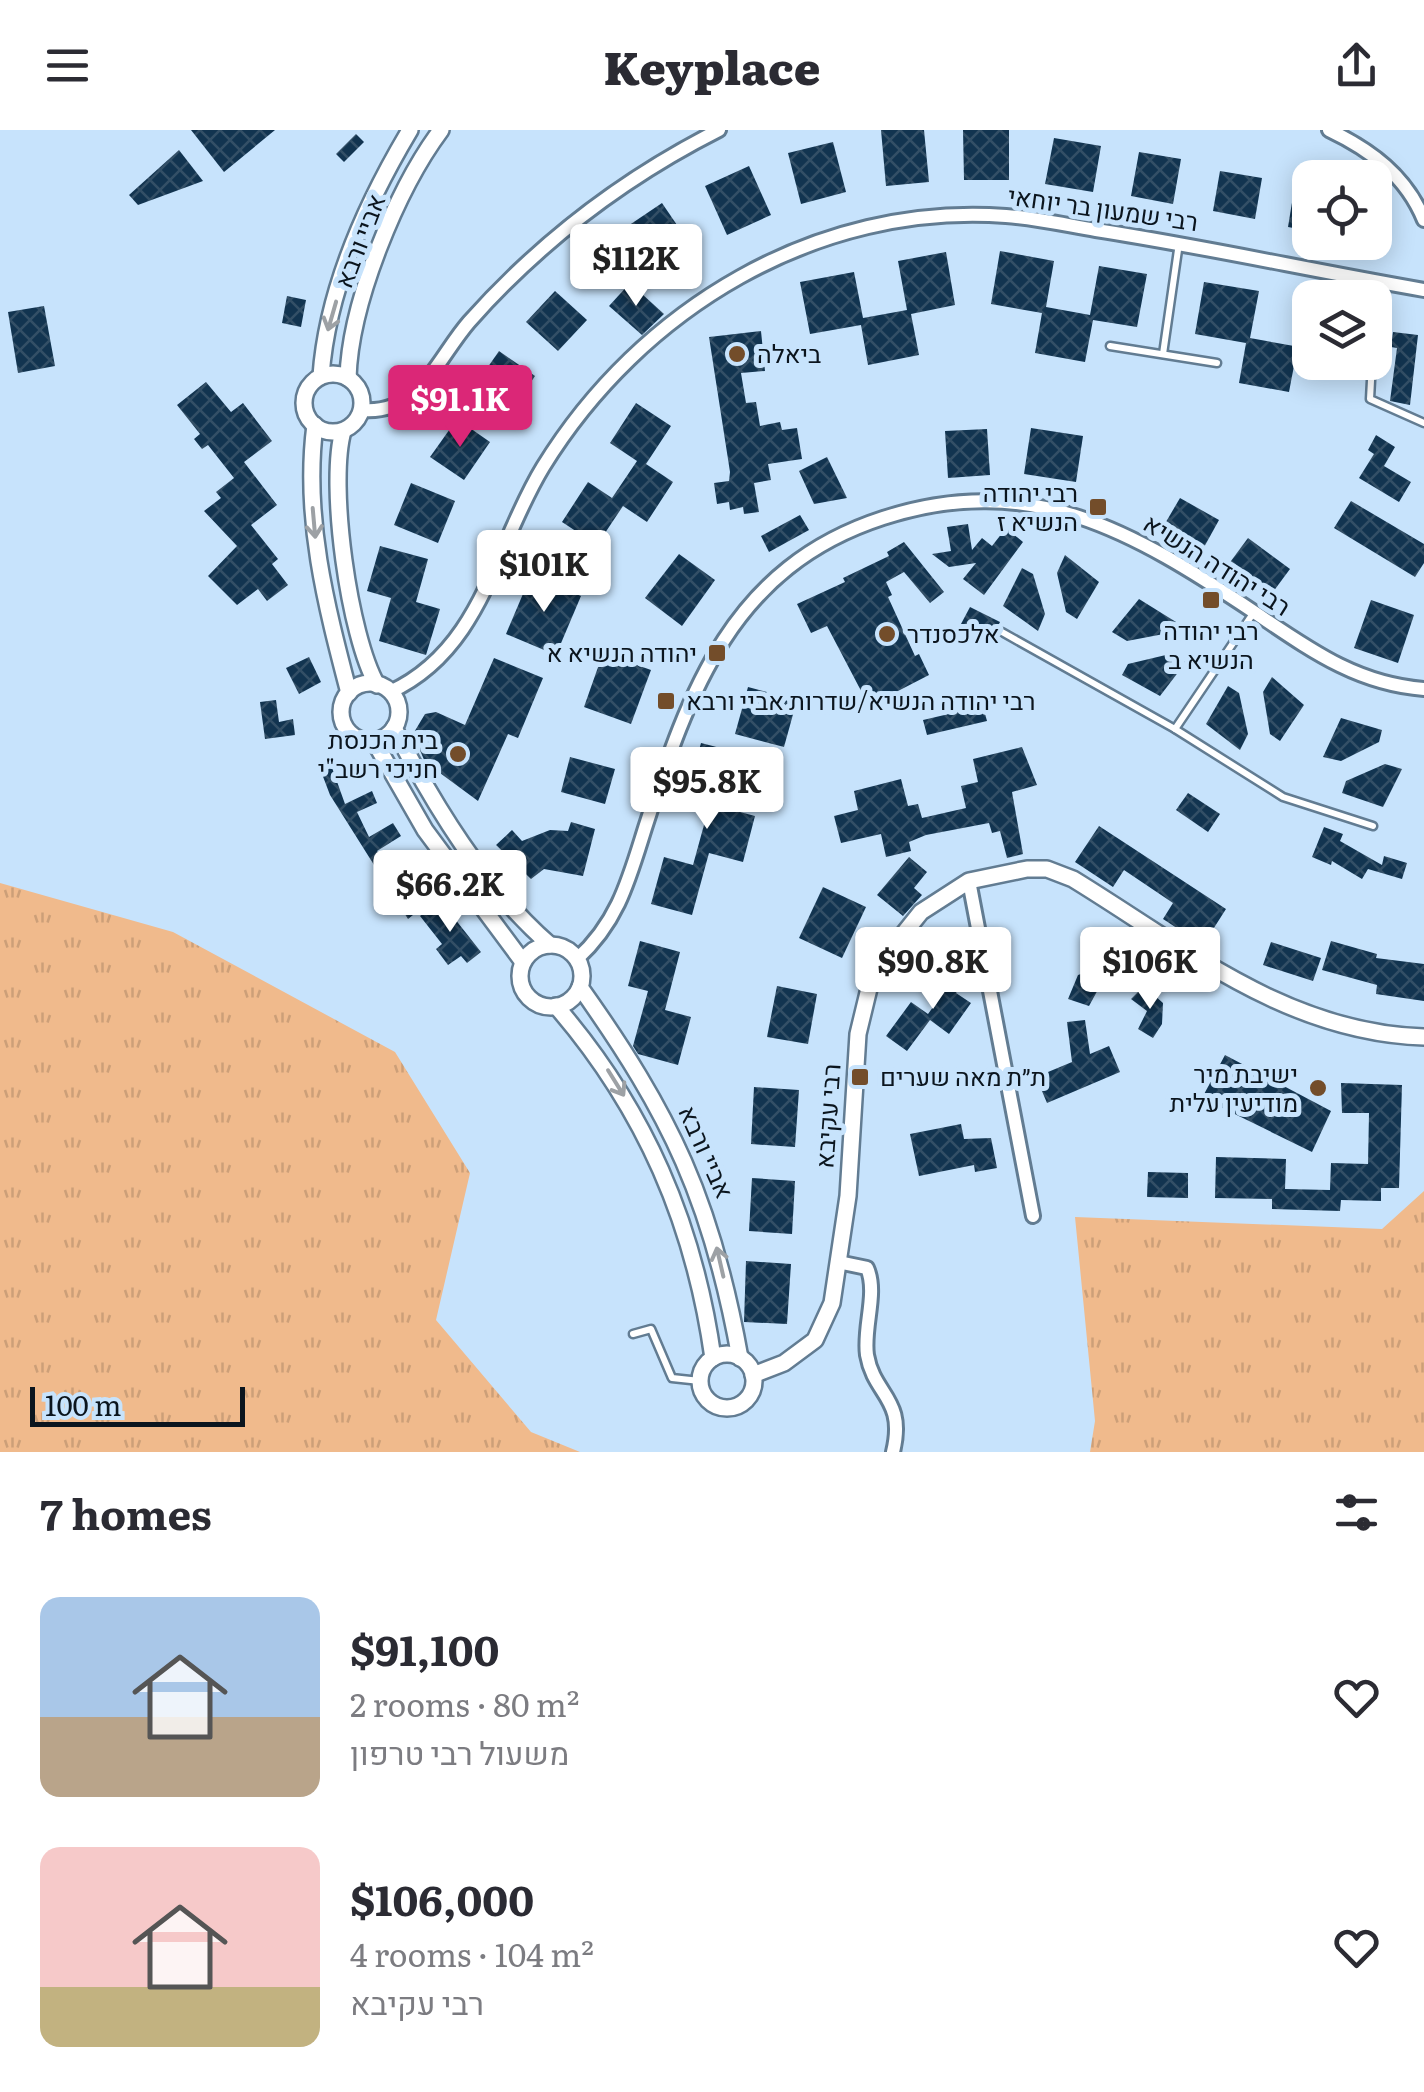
<!DOCTYPE html>
<html lang="en">
<head>
<meta charset="utf-8">
<style>
  body { margin:0; font-family:Literata,Heebo,serif; background:#f7f7f7; color:#2b2b33; height:100vh; display:flex; flex-direction:column; font-size:38px; white-space:nowrap }
  * { box-sizing:border-box; margin:0 }
  p { font-size:32px; color:#7c7c81 }
  .icon { flex:none; width:55px; height:55px; fill:none; stroke:currentColor; stroke-width:2; stroke-linecap:round; stroke-linejoin:round }
  .map { position:relative; height:1322px; overflow:hidden }
  .details { display:flex; flex-direction:column; background:#fff; flex:1 }
  .details>* { flex:none }
  .tools { position:absolute; left:1292px; top:30px; display:grid; gap:20px }
  .tools a { display:grid; place-items:center; width:100px; height:100px; border-radius:20px; background:#fff; box-shadow:0 5px 25px #0003; font-size:50px }
  .scale { position:absolute; left:30px; bottom:25px; width:215px; box-sizing:border-box; padding-left:10px; border:5px solid #0b151e; border-top:0; font-size:28px; line-height:35px; white-space:nowrap; color:#0b151e; -webkit-text-stroke:8px #c7e3fc; paint-order:stroke }
  .price { position:absolute; translate:-50% -85px; padding:0 22px; border-radius:10px; background:#fff; color:#222; font-size:32px; line-height:65px; filter:drop-shadow(0 2px 5px #0008) }
  .price::after { content:''; position:absolute; left:50%; top:60px; width:30px; height:22px; margin-left:-15px; background:inherit; clip-path:polygon(0 0,100% 0,50% 100%) }
  .price.current { background:#db2777; color:#fff }
  ul { padding:0; list-style:none }
  li { display:flex; align-items:center; gap:30px; height:250px; padding:0 40px }
  li span { display:grid; place-items:center; flex:none; width:280px; height:200px; border-radius:20px; color:#555 }
  li>.icon { margin-inline-start:auto }
  span .icon { width:120px; height:120px; fill:#fffc; stroke-width:1 }
  li b { font-size:42px }
  h2 { display:flex; justify-content:space-between; align-items:center; height:120px; padding:0 40px; font-size:42px }
  header { display:flex; justify-content:space-between; align-items:center; height:130px; padding:0 40px; background:#fff; font-size:45px; font-weight:800 }
  .map>svg:first-child { display:block }
</style>
</head>
<body>
<header><svg class="icon" aria-label="menu" viewBox="0 0 24 24"><path d="M4 6h16M4 12h16M4 18h16"/></svg>Keyplace<svg class="icon" aria-label="share" viewBox="0 0 24 24"><path d="M12 15V3M7 8l5-5 5 5M5 13v7h14v-7"/></svg></header>
<div class="map">
<svg width="1424" height="1322" viewBox="0 0 1424 1322">
  <defs>
    <pattern id="grass-tufts" width="24" height="20" patternUnits="userSpaceOnUse" patternTransform="scale(2.5)"><rect width="24" height="20" fill="#f0ba8c"/><path d="M3 7l-1-3M5 7V3M7 7l1-3M15 17l-1-3M17 17v-4M19 17l1-3" fill="none" stroke="#cc9f78"/></pattern>
    <pattern id="building-cross-hatch" width="8" height="8" patternUnits="userSpaceOnUse" patternTransform="scale(2.5)"><rect width="8" height="8" fill="#123450"/><path d="M0 0l8 8M0 8l8-8" fill="none" stroke="#334f66"/></pattern>
  </defs>
  <rect width="100%" height="100%" fill="#c7e3fc"/>
  <g fill="url(#grass-tufts)">
    <polygon points="0,753 173,802 395,922 470,1043 436,1190 531,1302 580,1322 0,1322"/>
    <polygon points="1424,1061 1424,1322 1090,1322 1095,1291 1075,1087 1382,1099"/>
  </g>
  <g fill="url(#building-cross-hatch)">
    <polygon points="191,0 275,0 224,42"/>
    <polygon points="881,0 924,0 929,52 886,56"/>
    <polygon points="963,0 1009,0 1009,50 964,50"/>
    <polygon points="356,4 364,12 344,32 336,24"/>
    <polygon points="1054,8 1101,16 1093,62 1045,54"/>
    <polygon points="833,12 846,62 801,74 788,23"/>
    <polygon points="179,20 203,51 138,75 129,65"/>
    <polygon points="1139,22 1181,29 1173,74 1131,66"/>
    <polygon points="749,36 771,85 727,105 705,56"/>
    <polygon points="1220,41 1262,48 1255,89 1213,81"/>
    <polygon points="1295,54 1310,57 1310,101 1288,97"/>
    <polygon points="662,73 696,123 656,150 622,100"/>
    <polygon points="1000,121 1054,131 1046,177 1090,185 1099,136 1147,144 1137,197 1093,190 1085,232 1035,223 1042,183 991,174"/>
    <polygon points="946,122 955,175 911,184 919,225 868,235 861,195 810,204 800,152 854,142 863,188 907,180 898,131"/>
    <polygon points="1204,152 1259,161 1250,208 1294,216 1304,161 1310,162 1310,222 1297,220 1289,262 1239,253 1246,213 1195,204"/>
    <polygon points="630,153 664,184 642,205 609,176"/>
    <polygon points="555,161 587,190 558,221 526,192"/>
    <polygon points="287,166 306,170 301,197 282,193"/>
    <polygon points="44,176 55,236 18,243 8,182"/>
    <polygon points="761,201 765,241 741,243 746,273 756,272 760,296 780,292 782,300 797,298 802,329 768,334 771,350 754,353 759,382 744,384 743,377 730,380 729,372 717,374 714,353 729,351 730,342 709,207"/>
    <polygon points="1393,202 1418,205 1410,275 1390,271 1397,218 1391,217"/>
    <polygon points="499,221 535,246 508,285 472,260"/>
    <polygon points="206,252 231,282 243,273 272,311 244,332 277,375 251,395 278,429 272,434 288,455 267,471 258,459 237,475 208,446 237,416 204,381 221,368 216,362 234,348 208,315 202,319 194,309 200,304 177,275"/>
    <polygon points="636,273 671,296 646,334 673,352 647,392 623,376 597,415 562,392 588,352 612,368 637,331 610,313"/>
    <polygon points="457,289 490,312 464,350 430,327"/>
    <polygon points="1031,298 1083,306 1076,352 1024,344"/>
    <polygon points="987,299 990,345 948,348 945,301"/>
    <polygon points="1376,305 1395,317 1384,336 1411,352 1399,372 1359,348 1374,324 1368,320"/>
    <polygon points="827,327 847,368 814,374 799,341"/>
    <polygon points="411,353 455,371 438,413 394,395"/>
    <polygon points="1180,368 1219,390 1203,419 1163,397"/>
    <polygon points="1351,371 1424,414 1424,433 1415,447 1334,398"/>
    <polygon points="800,385 809,400 769,422 761,406"/>
    <polygon points="968,394 972,420 982,408 992,416 1006,398 1023,412 984,465 963,449 976,433 949,437 932,424 951,421 947,397"/>
    <polygon points="1248,408 1290,439 1270,466 1228,435"/>
    <polygon points="904,412 944,462 930,473 904,442 886,452 892,465 888,467 915,526 919,524 929,545 869,576 827,496 811,503 797,474 845,452 843,448 889,426 887,422"/>
    <polygon points="380,416 428,429 416,472 440,479 426,525 379,511 391,468 367,461"/>
    <polygon points="679,424 715,450 682,496 645,468"/>
    <polygon points="1065,425 1099,452 1077,489 1066,482 1057,443"/>
    <polygon points="1022,438 1033,444 1045,484 1038,501 1003,476"/>
    <polygon points="531,445 581,466 556,525 506,504"/>
    <polygon points="1139,469 1176,492 1169,503 1127,511 1112,502"/>
    <polygon points="1371,470 1414,485 1398,533 1354,518"/>
    <polygon points="970,477 1000,492 991,509 961,494"/>
    <polygon points="603,523 651,540 631,594 584,577"/>
    <polygon points="1170,524 1186,532 1160,566 1122,545 1128,534"/>
    <polygon points="309,527 321,552 299,564 286,538"/>
    <polygon points="494,528 543,548 518,608 508,604 478,671 425,632 413,604 425,584 436,582 465,595"/>
    <polygon points="1272,547 1304,575 1280,611 1270,604 1263,562"/>
    <polygon points="1228,556 1239,563 1248,604 1240,620 1206,594"/>
    <polygon points="748,557 797,570 784,617 735,604"/>
    <polygon points="276,570 279,592 293,589 295,605 265,609 260,572"/>
    <polygon points="983,576 987,591 927,605 923,590"/>
    <polygon points="1341,588 1382,600 1379,612 1341,631 1323,627"/>
    <polygon points="701,613 740,623 725,678 755,686 743,732 709,723 692,785 651,774 664,727 693,735 713,662 689,656"/>
    <polygon points="1022,617 1037,655 1012,662 1023,724 1007,728 1000,701 992,703 989,693 926,705 909,712 911,721 886,727 881,704 841,713 834,686 858,680 854,661 901,649 908,676 918,674 922,688 966,678 961,656 978,652 973,629"/>
    <polygon points="570,627 615,639 605,674 561,662"/>
    <polygon points="330,632 345,674 372,661 377,673 357,682 369,707 393,693 401,706 377,721 398,752 425,738 432,752 411,762 423,777 408,789 330,665 319,636"/>
    <polygon points="1385,634 1402,639 1383,677 1342,663 1346,651"/>
    <polygon points="1188,663 1220,684 1208,702 1176,680"/>
    <polygon points="571,692 595,699 583,746 544,739 531,749 496,715 512,700 522,711 550,700 568,701"/>
    <polygon points="1099,696 1226,779 1203,815 1163,789 1173,773 1124,740 1113,757 1075,732"/>
    <polygon points="1324,697 1343,704 1340,711 1382,735 1384,726 1407,733 1402,749 1368,739 1362,749 1332,731 1331,735 1312,727"/>
    <polygon points="909,727 927,742 914,758 922,765 903,786 877,765"/>
    <polygon points="823,757 866,777 842,828 799,808"/>
    <polygon points="440,770 481,822 467,833 461,826 448,835 436,819 442,814 420,786"/>
    <polygon points="640,811 680,822 665,880 691,887 678,935 638,924 633,916 648,861 628,856"/>
    <polygon points="1331,811 1377,824 1376,828 1424,834 1424,871 1376,864 1377,855 1322,840"/>
    <polygon points="1271,812 1321,828 1313,851 1263,835"/>
    <polygon points="970,826 975,836 956,863 971,873 949,904 930,890 907,921 886,906 911,872 928,884"/>
    <polygon points="1102,837 1124,843 1119,861 1100,856 1089,876 1068,869 1078,845"/>
    <polygon points="777,856 817,864 808,914 767,907"/>
    <polygon points="1144,856 1163,873 1162,894 1153,908 1138,899 1147,881 1131,869"/>
    <polygon points="1085,890 1090,924 1109,916 1120,942 1047,973 1036,947 1072,932 1067,892"/>
    <polygon points="1225,925 1331,981 1312,1022 1202,968"/>
    <polygon points="1341,953 1402,955 1399,1058 1381,1058 1381,1071 1341,1070 1340,1081 1272,1079 1272,1069 1215,1068 1216,1027 1286,1029 1285,1059 1330,1060 1331,1033 1368,1034 1369,983 1342,983"/>
    <polygon points="754,957 799,960 795,1017 751,1014"/>
    <polygon points="961,994 964,1009 991,1008 997,1038 975,1042 974,1035 919,1046 910,1004"/>
    <polygon points="1148,1042 1188,1043 1188,1068 1147,1067"/>
    <polygon points="752,1048 795,1051 792,1104 749,1101"/>
    <polygon points="746,1131 791,1134 787,1194 744,1192"/>
  </g>
  <g fill="none" stroke-linecap="round" stroke-linejoin="round">
    <defs>
      <g id="service">
        <polyline points="1375,212 1383,154"/>
        <polyline points="1110,216 1217,233"/>
        <polyline points="1163,224 1179,113"/>
        <polyline points="1372,232 1370,269 1424,293"/>
        <polyline points="1002,502 1175,599 1283,667 1373,696"/>
        <polyline points="1175,599 1254,482"/>
        <polyline points="633,1204 651,1199 672,1248 700,1251"/>
      </g>
      <g id="minor">
        <path d="M1329,0C1371,20 1406,46 1424,90"/>
        <path d="M362,280C419,285 437,229 469,192C540,112 624,48 719,0"/>
        <path d="M390,562C483,519 494,417 543,337C640,179 817,72 1006,86C1036,88 1066,95 1096,100C1206,117 1314,141 1424,160"/>
        <polyline points="969,751 1033,1086"/>
        <path d="M577,829C618,792 629,749 645,698C689,561 732,437 883,388C1030,340 1134,402 1254,482C1309,519 1356,554 1424,559"/>
        <path d="M838,1132L867,1138C878,1163 863,1197 867,1225C874,1266 906,1268 893,1322"/>
      </g>
      <g id="tertiary">
        <circle cx="333" cy="273" r="29"/>
        <path d="M321,246C327,161 367,72 410,0"/>
        <path d="M348,248C350,173 397,59 441,0"/>
        <path d="M315,295C303,387 326,475 349,563"/>
        <path d="M343,301C328,355 349,506 377,555"/>
        <circle cx="370" cy="582" r="29"/>
        <path d="M394,598C434,675 484,758 550,815"/>
        <polyline points="374,611 425,700 523,832"/>
        <circle cx="551" cy="846" r="31"/>
        <path d="M580,857C671,985 712,1071 740,1228"/>
        <path d="M556,876C645,979 694,1093 713,1228"/>
        <circle cx="727" cy="1251" r="27"/>
        <path d="M753,1245L784,1233L815,1210L832,1173L848,1066L858,904L873,842L921,782L969,751L1027,739H1047L1073,749C1184,817 1287,903 1424,907"/>
      </g>
    </defs>
    <use href="#service" stroke="#627c92" stroke-width="11"/>
    <use href="#minor" stroke="#627c92" stroke-width="18"/>
    <use href="#tertiary" stroke="#627c92" stroke-width="20"/>
    <use href="#service" stroke="#fff" stroke-width="6"/>
    <use href="#minor" stroke="#fff" stroke-width="12"/>
    <use href="#tertiary" stroke="#fff" stroke-width="15"/>
  </g>
  <defs><path id="oneway-shaft" d="M-6 0H5M1.5-3L5.5 0L1.5 3" fill="none" stroke-width="1.6" stroke-linecap="round" stroke-linejoin="round" transform="scale(2.5)"/></defs>
  <g stroke="#9da1a5">
    <use href="#oneway-shaft" transform="translate(332 186) rotate(106)"/>
    <use href="#oneway-shaft" transform="translate(314 393) rotate(85)"/>
    <use href="#oneway-shaft" transform="translate(616 953) rotate(58)"/>
    <use href="#oneway-shaft" transform="translate(720 1132) rotate(-103)"/>
  </g>
  <g fill="#734d2a" stroke="#c7e3fc" stroke-width="4">
    <circle cx="737" cy="224" r="10"/>
    <rect x="1088" y="367" width="20" height="20" rx="5"/>
    <rect x="1201" y="460" width="20" height="20" rx="5"/>
    <circle cx="887" cy="504" r="10"/>
    <rect x="707" y="513" width="20" height="20" rx="5"/>
    <rect x="656" y="561" width="20" height="20" rx="5"/>
    <circle cx="458" cy="624" r="10"/>
    <rect x="850" y="937" width="20" height="20" rx="5"/>
    <circle cx="1318" cy="958" r="10"/>
  </g>
  <g text-anchor="middle" stroke-width="10" stroke-linejoin="round" paint-order="stroke">
    <g font-size="25" fill="#0b151e" stroke="#c7e3fc">
      <text transform="translate(1103 79) rotate(8)" y="9">רבי שמעון בר יוחאי</text>
      <text transform="translate(360 111) rotate(-69)" y="9">אביי ורבא</text>
      <text transform="translate(1217 435) rotate(32)" y="9">רבי יהודה הנשיא</text>
      <text transform="translate(828 986) rotate(-86)" y="9">רבי עקיבא</text>
      <text transform="translate(706 1022) rotate(66)" y="9">אביי ורבא</text>
    </g>
    <g font-size="25" fill="#0b151e" stroke="#c7e3fc" text-anchor="start">
      <text x="757" y="233">ביאלה</text>
      <text x="1078" y="372" text-anchor="end">רבי יהודה<tspan x="1078" dy="29">הנשיא ז</tspan></text>
      <text x="1211" y="510" text-anchor="middle">רבי יהודה<tspan x="1211" dy="29">הנשיא ב</tspan></text>
      <text x="907" y="513">אלכסנדר</text>
      <text x="697" y="532" text-anchor="end">יהודה הנשיא א</text>
      <text x="686" y="580">רבי יהודה הנשיא/שדרות אביי ורבא</text>
      <text x="438" y="619" text-anchor="end">בית הכנסת<tspan x="438" dy="29">חניכי רשב"י</tspan></text>
      <text x="1298" y="953" text-anchor="end">ישיבת מיר<tspan x="1298" dy="29">מודיעין עלית</tspan></text>
      <text x="880" y="956">ת״ת מאה שערים</text>
    </g>
  </g>
</svg>
<div class="tools">
<a><svg class="icon" aria-label="locate" viewBox="0 0 24 24"><circle cx="12" cy="12" r="6"/><path d="M12 2v4M12 18v4M2 12h4M18 12h4"/></svg></a>
<a><svg class="icon" aria-label="layers" viewBox="0 0 24 24"><path d="M12 4l9 5-9 5-9-5zM3 14l9 5 9-5"/></svg></a>
</div>
<div class="scale">100 m</div>
<b class="price" style="left:636px;top:179px">$112K</b>
<b class="price current" style="left:460px;top:320px">$91.1K</b>
<b class="price" style="left:544px;top:485px">$101K</b>
<b class="price" style="left:707px;top:702px">$95.8K</b>
<b class="price" style="left:450px;top:805px">$66.2K</b>
<b class="price" style="left:933px;top:882px">$90.8K</b>
<b class="price" style="left:1150px;top:882px">$106K</b>
</div>
<section class="details">
<h2>7 homes<svg class="icon" aria-label="filters" viewBox="0 0 24 24"><path d="M4 7h16M4 17h16"/><circle cx="9" cy="7" r="2"/><circle cx="15" cy="17" r="2"/></svg></h2>
<ul>
<li><span style="background:linear-gradient(#a9c7e8 60%,#b9a48a 0)"><svg class="icon" aria-label="home" viewBox="0 0 24 24"><path d="M3 11l9-7 9 7M6 9v11h12V9"/></svg></span><div><b>$91,100</b><p>2 rooms · 80 m²</p><p>משעול רבי טרפון</p></div><svg class="icon" aria-label="heart" viewBox="0 0 24 24"><path d="M12 20l-8-8c-3-5 5-10 8-4 3-6 11-1 8 4z"/></svg></li>
<li><span style="background:linear-gradient(#f6c9c9 70%,#c2b280 0)"><svg class="icon" aria-label="home" viewBox="0 0 24 24"><path d="M3 11l9-7 9 7M6 9v11h12V9"/></svg></span><div><b>$106,000</b><p>4 rooms · 104 m²</p><p>רבי עקיבא</p></div><svg class="icon" aria-label="heart" viewBox="0 0 24 24"><path d="M12 20l-8-8c-3-5 5-10 8-4 3-6 11-1 8 4z"/></svg></li>
</ul>
</section>
</body>
</html>
